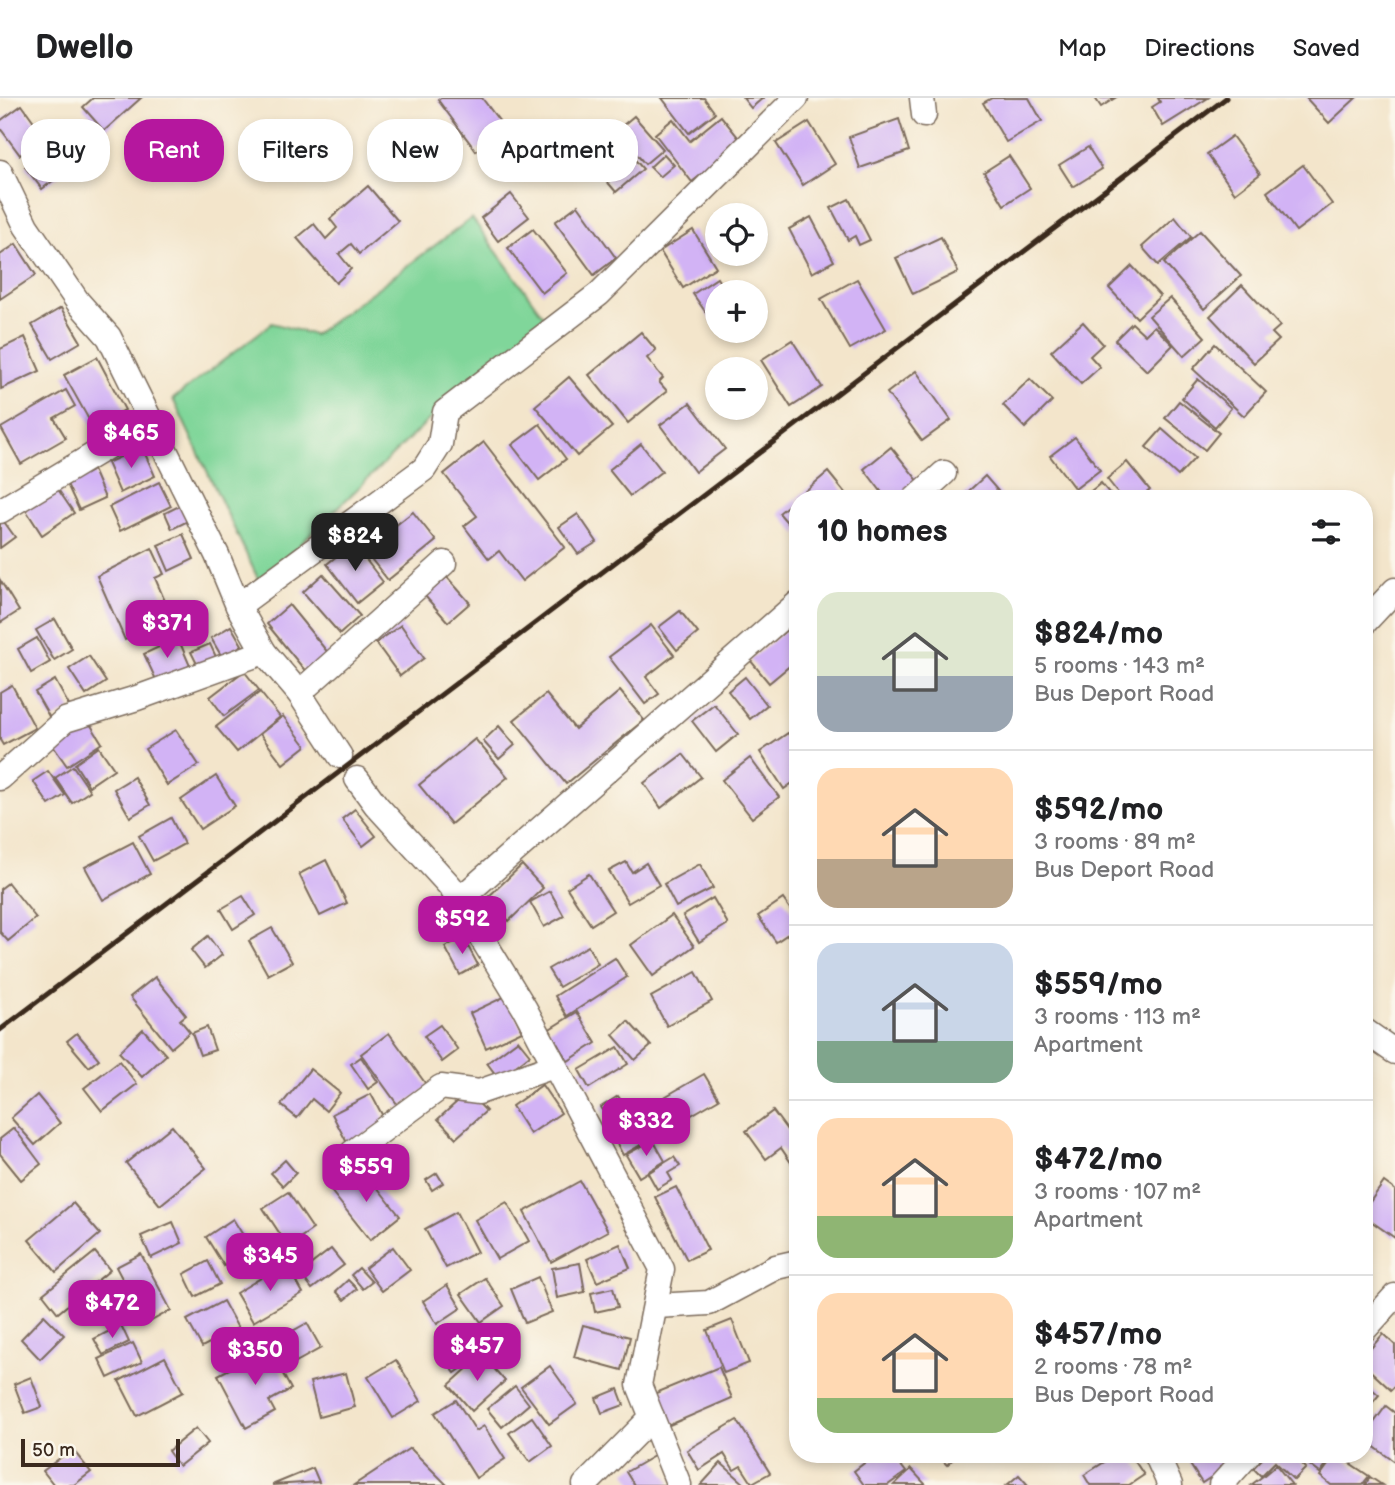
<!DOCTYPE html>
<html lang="en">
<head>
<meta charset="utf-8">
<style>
  body { margin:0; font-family:"Balsamiq Sans",sans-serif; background:#f2f2f2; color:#202124; height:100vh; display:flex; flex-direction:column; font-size:26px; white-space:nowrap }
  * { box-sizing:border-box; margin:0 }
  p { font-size:23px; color:#757577 }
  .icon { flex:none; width:38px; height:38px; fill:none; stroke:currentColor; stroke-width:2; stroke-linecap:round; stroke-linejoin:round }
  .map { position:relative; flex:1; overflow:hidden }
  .drawer { position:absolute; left:789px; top:392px; width:584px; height:973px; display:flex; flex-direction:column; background:#fff; border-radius:28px; box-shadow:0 4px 10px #0003 }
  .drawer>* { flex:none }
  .hud { position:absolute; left:21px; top:21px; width:663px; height:63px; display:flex; gap:14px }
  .buttons { position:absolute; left:705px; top:105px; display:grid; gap:14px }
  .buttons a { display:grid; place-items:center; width:63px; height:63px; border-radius:50%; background:#fff; box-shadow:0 4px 10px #0003; font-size:35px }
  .scale { position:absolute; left:21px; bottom:18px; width:159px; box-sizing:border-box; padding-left:7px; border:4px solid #3b2a1e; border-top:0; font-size:19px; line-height:24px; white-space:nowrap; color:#3b2a1e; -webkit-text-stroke:5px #fbf7ec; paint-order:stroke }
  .price { position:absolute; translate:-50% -60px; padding:0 16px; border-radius:14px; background:#b5179e; color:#fff; font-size:23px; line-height:46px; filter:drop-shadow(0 2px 4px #0008) }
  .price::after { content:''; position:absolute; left:50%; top:42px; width:21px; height:16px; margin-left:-10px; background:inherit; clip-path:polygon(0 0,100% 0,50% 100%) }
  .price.active { background:#222; color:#fff }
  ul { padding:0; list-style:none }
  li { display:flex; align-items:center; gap:21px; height:175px; padding:0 28px }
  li+li { border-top:2px solid #e0e0e0 }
  li span { display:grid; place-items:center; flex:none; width:196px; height:140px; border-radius:21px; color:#555 }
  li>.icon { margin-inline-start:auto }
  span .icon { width:84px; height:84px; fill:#fffc; stroke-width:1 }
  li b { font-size:30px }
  h2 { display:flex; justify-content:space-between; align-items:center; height:84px; padding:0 28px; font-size:30px }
  .tag { padding:0 24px; border-radius:28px; background:#fff; box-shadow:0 4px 10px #0003; font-size:24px; line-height:63px }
  .tag.active { background:#b5179e; color:#fff }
  header { display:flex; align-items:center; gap:42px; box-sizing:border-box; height:98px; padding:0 35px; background:#fff; border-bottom:2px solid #e0e0e0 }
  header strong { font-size:33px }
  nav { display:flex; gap:38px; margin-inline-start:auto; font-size:24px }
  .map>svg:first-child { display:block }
</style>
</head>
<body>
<header>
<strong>Dwello</strong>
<nav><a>Map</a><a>Directions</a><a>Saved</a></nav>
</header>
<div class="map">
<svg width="1395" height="1387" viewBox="0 0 1395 1387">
  <rect width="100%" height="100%" fill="#fbf7ec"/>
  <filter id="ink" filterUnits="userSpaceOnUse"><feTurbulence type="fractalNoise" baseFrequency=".0143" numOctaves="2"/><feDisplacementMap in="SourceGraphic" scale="14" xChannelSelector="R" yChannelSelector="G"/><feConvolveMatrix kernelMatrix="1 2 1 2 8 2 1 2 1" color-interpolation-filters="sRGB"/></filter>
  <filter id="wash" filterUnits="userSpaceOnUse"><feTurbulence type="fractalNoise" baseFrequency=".00686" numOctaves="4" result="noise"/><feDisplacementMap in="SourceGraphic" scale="28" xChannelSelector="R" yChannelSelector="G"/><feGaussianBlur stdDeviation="1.57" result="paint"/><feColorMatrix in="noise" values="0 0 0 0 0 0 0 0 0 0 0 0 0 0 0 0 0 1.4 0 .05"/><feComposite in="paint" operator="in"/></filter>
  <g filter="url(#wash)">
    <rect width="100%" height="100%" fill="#f3e5cb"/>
    <polygon fill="#80d69a" stroke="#5e805c" stroke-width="2" points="472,120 548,224 439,312 260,485 173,301 272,225 314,237"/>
    <g id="blocks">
      <g fill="#d2b3f5">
        <polygon points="93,0 141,0 104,33 83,9"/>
        <polygon points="441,0 482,0 506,32 476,53 438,2"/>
        <polygon points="662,0 704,0 715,15 689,35"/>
        <polygon points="743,0 763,0 751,10"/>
        <polygon points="992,0 1029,0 1042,23 1006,44 983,5"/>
        <polygon points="1095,0 1115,0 1101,9"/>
        <polygon points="1158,0 1208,0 1163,28 1152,9 1160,4"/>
        <polygon points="1306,0 1356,0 1329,25"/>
        <polygon points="22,7 45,39 20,57 0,30 0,23"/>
        <polygon points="634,18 663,51 645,66 616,33"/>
        <polygon points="721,18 742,44 692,84 655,36 673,21 690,43"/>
        <polygon points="899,21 909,53 860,70 849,39"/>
        <polygon points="809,24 835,66 803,87 776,45"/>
        <polygon points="610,33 643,71 616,94 584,56"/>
        <polygon points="1232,38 1260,76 1235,95 1207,56"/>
        <polygon points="62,40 80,62 42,91 25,69"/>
        <polygon points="1088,49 1102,71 1073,89 1059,67"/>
        <polygon points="664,56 674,67 660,79 650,69"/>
        <polygon points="1009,58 1030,90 1004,107 984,74"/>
        <polygon points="1303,67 1332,106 1296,133 1267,94"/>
        <polygon points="368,88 398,123 359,156 351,146 339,156 351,171 336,185 297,140 314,126 326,141 337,130 330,121"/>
        <polygon points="511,96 529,119 498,143 481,120"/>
        <polygon points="849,101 870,142 859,147 855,138 848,142 831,110"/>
        <polygon points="578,107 616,160 594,177 555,124"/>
        <polygon points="811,119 834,163 812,175 789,131"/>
        <polygon points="1175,119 1191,139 1158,167 1142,149"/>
        <polygon points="756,123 766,138 756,145"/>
        <polygon points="533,131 567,175 542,195 508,150"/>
        <polygon points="693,132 716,169 683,190 660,153"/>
        <polygon points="1200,133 1241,178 1204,211 1164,165"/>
        <polygon points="941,139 958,174 913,196 896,160"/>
        <polygon points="16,146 36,177 0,201 0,157"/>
        <polygon points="1132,168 1160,198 1137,220 1109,190"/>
        <polygon points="717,180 726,194 718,194 718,232 693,196"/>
        <polygon points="857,181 886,231 850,251 821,201"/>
        <polygon points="1242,187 1280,228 1272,235 1279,242 1254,265 1210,218"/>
        <polygon points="1170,200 1205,239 1184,258 1149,218"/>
        <polygon points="61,210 81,244 52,261 32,227"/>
        <polygon points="1083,224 1103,246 1090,258 1100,269 1081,286 1051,253"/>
        <polygon points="1132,225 1145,237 1154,228 1173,247 1147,273 1115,242"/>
        <polygon points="641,234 656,252 647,260 663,280 659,284 667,293 628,325 589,277"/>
        <polygon points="25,239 40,273 1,291 0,251"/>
        <polygon points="792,242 822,289 791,309 761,262"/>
        <polygon points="1215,246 1266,294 1244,318 1193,271"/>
        <polygon points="97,259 125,312 93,329 64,277"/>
        <polygon points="916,273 951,322 922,343 887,295"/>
        <polygon points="569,279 612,329 577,358 535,308"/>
        <polygon points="1030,281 1052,303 1025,330 1003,307"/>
        <polygon points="1198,281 1231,310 1215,329 1182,300"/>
        <polygon points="66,292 75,308 54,320 66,340 21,366 1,330"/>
        <polygon points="1179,303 1219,335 1205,352 1165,320"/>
        <polygon points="690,305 725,351 695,374 660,327"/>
        <polygon points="540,326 566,361 539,382 512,347"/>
        <polygon points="1162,331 1195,360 1178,378 1146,349"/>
        <polygon points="1075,339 1100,372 1075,391 1050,358"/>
        <polygon points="484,344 565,449 522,483 499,453 489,461 464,428 477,418 444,376"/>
        <polygon points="641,346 662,373 630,398 609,372"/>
        <polygon points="142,349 155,378 120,395 107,365"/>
        <polygon points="891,349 920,385 900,401 887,401 864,371"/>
        <polygon points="1127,364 1150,392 1138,401 1123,401 1107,381"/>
        <polygon points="93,372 105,400 79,412 66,384"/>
        <polygon points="828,374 850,401 798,401 798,437 779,415"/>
        <polygon points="985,378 1005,401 960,401"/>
        <polygon points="53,384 74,415 42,437 22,406"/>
        <polygon points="159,384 171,408 120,433 109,409"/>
        <polygon points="1101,385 1114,401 1081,401"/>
        <polygon points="183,406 190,422 172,431 165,415"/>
        <polygon points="413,414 436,443 388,482 364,452"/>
        <polygon points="578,416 597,444 578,456 559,429"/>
        <polygon points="2,421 15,439 0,450 0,423"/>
        <polygon points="183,436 194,461 169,473 158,447"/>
        <polygon points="353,445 383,484 357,505 327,466"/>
        <polygon points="152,450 164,476 155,480 167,508 157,512 163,525 125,542 97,478"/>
        <polygon points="323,476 360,518 340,536 303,494"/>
        <polygon points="447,479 470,505 448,524 425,498"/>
        <polygon points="0,482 19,513 0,525"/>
        <polygon points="289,507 329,556 307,575 267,526"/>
        <polygon points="680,513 698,535 677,552 659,529"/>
        <polygon points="55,521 72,551 54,562 36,532"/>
        <polygon points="401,527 424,560 400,578 376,545"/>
        <polygon points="651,527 674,557 646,579 659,596 645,606 609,559"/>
        <polygon points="231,528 242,547 222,559 211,540"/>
        <polygon points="788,531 798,544 798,561 769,585 750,562"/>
        <polygon points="37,540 50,564 31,575 18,551"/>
        <polygon points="178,540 190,568 157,584 144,556"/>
        <polygon points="210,546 217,561 199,570 191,554"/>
        <polygon points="89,558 106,584 86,597 69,571"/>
        <polygon points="244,573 259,592 224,618 210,599"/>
        <polygon points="745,579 767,607 750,621 728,593"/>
        <polygon points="55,582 71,611 51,622 35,594"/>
        <polygon points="12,587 35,630 3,647 0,642 0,594"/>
        <polygon points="620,593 644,622 566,686 514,622 546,596 575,631"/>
        <polygon points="260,594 280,619 237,654 216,629"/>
        <polygon points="714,606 738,636 716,654 692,623"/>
        <polygon points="283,618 306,648 283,666 260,636"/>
        <polygon points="87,621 102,645 67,668 51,645"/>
        <polygon points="499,628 515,647 499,661 483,643"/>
        <polygon points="176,632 199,667 167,687 145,651"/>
        <polygon points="788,635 798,649 798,681 784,691 760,654"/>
        <polygon points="475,641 508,679 451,726 419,687"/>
        <polygon points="99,649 114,671 89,688 75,666"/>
        <polygon points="683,656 701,679 661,710 644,685"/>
        <polygon points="750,660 779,699 752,720 722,682"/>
        <polygon points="73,668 90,693 72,705 55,680"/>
        <polygon points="48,673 65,697 49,707 33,683"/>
        <polygon points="216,678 235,708 200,731 181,702"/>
        <polygon points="134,679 150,707 130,719 114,691"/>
        <polygon points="355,711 376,738 363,748 342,721"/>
        <polygon points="171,720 184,746 153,763 139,738"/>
        <polygon points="133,744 150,776 103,802 85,769"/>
        <polygon points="326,762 347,805 320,818 299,776"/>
        <polygon points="626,764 632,774 646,765 659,787 628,805 609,773"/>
        <polygon points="700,766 713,790 676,809 664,786"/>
        <polygon points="522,767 543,790 509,823 487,800"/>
        <polygon points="589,776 613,813 591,827 567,790"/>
        <polygon points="8,785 36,820 8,843 0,834 0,791"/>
        <polygon points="550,793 564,818 544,829 530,804"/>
        <polygon points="243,798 255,817 233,831 221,811"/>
        <polygon points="713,800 728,826 699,844 683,818"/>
        <polygon points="783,801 798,822 798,829 776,844 758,818"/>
        <polygon points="672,817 694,848 653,878 631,847"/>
        <polygon points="272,830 292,864 268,877 249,843"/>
        <polygon points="208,838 222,857 205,870 191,852"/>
        <polygon points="463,839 478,867 460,877 445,849"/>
        <polygon points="588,848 598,866 559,889 548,871"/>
        <polygon points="615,860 627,879 567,918 555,898"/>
        <polygon points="696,874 712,903 667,928 651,899"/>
        <polygon points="155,879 186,917 180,922 190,934 171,950 130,899"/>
        <polygon points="506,898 522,933 486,950 470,915"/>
        <polygon points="577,914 596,945 568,963 548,932"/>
        <polygon points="628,923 651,948 635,962 613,937"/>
        <polygon points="440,927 458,952 442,964 424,938"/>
        <polygon points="207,929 215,952 200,957 192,935"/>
        <polygon points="143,931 166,957 142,979 119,954"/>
        <polygon points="77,935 99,961 89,969 67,943"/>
        <polygon points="389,935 428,989 400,1010 361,956"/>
        <polygon points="518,942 530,957 499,981 487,965"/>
        <polygon points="618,949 628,966 589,990 579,972"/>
        <polygon points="361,959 378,984 368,991 351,966"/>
        <polygon points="119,963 137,986 102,1013 84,990"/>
        <polygon points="310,971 340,995 326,1013 312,1001 297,1020 281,1007"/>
        <polygon points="704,976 719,1001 664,1033 649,1008"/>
        <polygon points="542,987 561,1015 530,1036 512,1008"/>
        <polygon points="468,994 486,1013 456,1040 438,1021"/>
        <polygon points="371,996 386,1024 347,1045 332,1016"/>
        <polygon points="37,997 60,1025 35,1047 11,1020"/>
        <polygon points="618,998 625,1008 608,1020 601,1009"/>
        <polygon points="773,1013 798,1047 798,1066 794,1069 781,1050 766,1061 746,1033"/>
        <polygon points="636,1018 649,1042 623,1057 610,1033"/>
        <polygon points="172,1028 206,1070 160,1107 126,1065"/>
        <polygon points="14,1030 41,1066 21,1082 0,1056 0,1041"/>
        <polygon points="653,1042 665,1063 639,1079 626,1057"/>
        <polygon points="674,1059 680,1068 668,1075 672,1082 657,1091 648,1075"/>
        <polygon points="285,1062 296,1075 283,1088 271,1075"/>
        <polygon points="361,1069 400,1118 370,1142 331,1093"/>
        <polygon points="437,1075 443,1085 432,1092 426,1082"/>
        <polygon points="580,1083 608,1133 551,1164 524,1114"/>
        <polygon points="1384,1084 1395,1092 1395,1140 1365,1119 1365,1111"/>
        <polygon points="676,1089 708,1152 687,1162 655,1099"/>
        <polygon points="288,1094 313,1131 288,1148 263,1110"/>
        <polygon points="507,1104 529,1143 497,1161 475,1122"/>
        <polygon points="73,1105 100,1136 56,1174 29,1142"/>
        <polygon points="456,1114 477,1154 446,1170 425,1131"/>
        <polygon points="233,1121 251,1150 224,1168 206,1139"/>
        <polygon points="173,1124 182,1145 151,1160 141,1138"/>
        <polygon points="268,1142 278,1164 263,1171 252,1150"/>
        <polygon points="620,1146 630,1170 597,1184 587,1161"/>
        <polygon points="393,1149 410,1172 382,1193 365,1170"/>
        <polygon points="331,1151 344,1167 312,1191 300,1175"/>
        <polygon points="95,1154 110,1172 58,1215 43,1196"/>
        <polygon points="141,1156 171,1212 146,1226 116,1169"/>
        <polygon points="208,1163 220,1186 195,1199 184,1176"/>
        <polygon points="286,1165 303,1195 253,1224 236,1195"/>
        <polygon points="580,1165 585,1194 557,1200 552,1170"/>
        <polygon points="359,1170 372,1184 363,1191 351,1177"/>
        <polygon points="538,1179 552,1214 525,1225 511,1191"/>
        <polygon points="485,1180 504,1208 481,1224 461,1196"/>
        <polygon points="348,1182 357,1191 344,1202 336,1193"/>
        <polygon points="447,1187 461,1210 437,1226 423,1203"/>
        <polygon points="613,1190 618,1209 595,1214 591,1195"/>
        <polygon points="223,1203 238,1230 202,1249 187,1222"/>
        <polygon points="44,1217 64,1237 40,1261 21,1241"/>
        <polygon points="732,1222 749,1265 724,1275 707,1232"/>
        <polygon points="307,1225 321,1250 296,1264 282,1239"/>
        <polygon points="121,1227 129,1244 103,1257 94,1241"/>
        <polygon points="473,1227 490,1250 455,1275 438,1252"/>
        <polygon points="583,1227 630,1239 622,1272 574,1259"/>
        <polygon points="1383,1236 1395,1247 1395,1288 1391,1292 1365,1268 1365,1257"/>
        <polygon points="133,1245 142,1264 108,1280 99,1261"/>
        <polygon points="269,1250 291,1291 269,1303 275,1314 246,1330 218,1277"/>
        <polygon points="482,1257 505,1283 472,1313 449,1287"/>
        <polygon points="165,1259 183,1294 137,1318 119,1283"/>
        <polygon points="396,1262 421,1303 393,1320 368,1279"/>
        <polygon points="550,1268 577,1306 549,1326 521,1289"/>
        <polygon points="719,1269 732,1300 665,1329 651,1297"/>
        <polygon points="346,1275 355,1309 319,1319 310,1284"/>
        <polygon points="31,1279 42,1309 25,1315 14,1286"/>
        <polygon points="1365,1285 1379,1297 1367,1311 1365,1309"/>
        <polygon points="515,1288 529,1306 502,1329 487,1311"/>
        <polygon points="618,1291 624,1307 602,1315 596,1300"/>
        <polygon points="456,1302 476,1333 484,1328 505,1361 476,1380 435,1315"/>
        <polygon points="1386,1308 1395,1315 1395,1364 1365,1342 1365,1337"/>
        <polygon points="532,1319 552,1348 530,1364 509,1335"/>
        <polygon points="737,1322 770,1375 752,1385 741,1368 734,1372 724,1356 699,1372 687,1352"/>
        <polygon points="196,1330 208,1345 179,1368 168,1353"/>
        <polygon points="410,1350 447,1387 354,1387"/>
        <polygon points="72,1351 91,1374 74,1387 54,1387 43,1373"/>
        <polygon points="876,1356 892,1356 906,1374 888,1387 864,1387 854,1373"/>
        <polygon points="936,1356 958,1356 947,1367"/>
        <polygon points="1117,1356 1130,1356 1144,1377 1129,1387 1090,1387 1084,1377"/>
        <polygon points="1202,1356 1228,1356 1234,1364 1202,1385 1189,1365"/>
        <polygon points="1267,1356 1293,1356 1306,1370 1294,1382 1275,1364 1261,1378 1253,1370"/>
        <polygon points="1298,1356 1313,1356 1306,1364"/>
        <polygon points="1315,1356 1328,1364 1320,1375 1308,1366"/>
        <polygon points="1336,1356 1369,1378 1362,1387 1331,1387 1320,1378"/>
        <polygon points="654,1358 670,1384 664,1387 634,1387 626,1374"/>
        <polygon points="721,1365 746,1387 701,1387"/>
        <polygon points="1276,1367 1292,1387 1251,1387 1263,1378"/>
        <polygon points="313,1370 319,1384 272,1387"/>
        <polygon points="911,1371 926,1387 894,1387"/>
        <polygon points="1019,1377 1028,1387 1007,1387"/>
        <polygon points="1370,1379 1382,1387 1365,1387"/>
      </g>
    </g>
  </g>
  <g filter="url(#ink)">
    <use href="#blocks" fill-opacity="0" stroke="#7b6b5b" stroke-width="2"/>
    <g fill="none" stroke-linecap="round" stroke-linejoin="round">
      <defs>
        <g id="street">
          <polyline points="922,0 924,17"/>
          <polyline points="0,74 26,128 78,204 109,239 217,457 238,508 264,554 299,595 340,658"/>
          <polyline points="915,401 944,375"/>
          <polyline points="0,413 150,323"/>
          <polyline points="238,508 424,371 440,346 445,314 599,196 796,0"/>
          <polyline points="1365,524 1395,492"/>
          <polyline points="299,595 444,465"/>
          <polyline points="0,680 65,622 137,600 264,554"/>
          <polyline points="357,681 376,707 450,788 525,911 662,1171 639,1287 679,1387"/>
          <polyline points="459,802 798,505"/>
          <polyline points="1365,933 1395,954"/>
          <polyline points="353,1054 441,989 479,994 554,968"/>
          <polyline points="656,1208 709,1205 776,1169 798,1164"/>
          <polyline points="1365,1231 1395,1198"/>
          <polyline points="1156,1356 1170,1387"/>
          <polyline points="585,1387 652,1319"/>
          <polyline points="1221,1387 1249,1356"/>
        </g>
      </defs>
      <use href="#street" stroke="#7b6b5b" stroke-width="27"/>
      <use href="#street" stroke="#fff" stroke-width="24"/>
      <polyline stroke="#3b2a1e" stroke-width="5" points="0,932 1226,0"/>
    </g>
  </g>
</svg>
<div class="buttons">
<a><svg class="icon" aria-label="locate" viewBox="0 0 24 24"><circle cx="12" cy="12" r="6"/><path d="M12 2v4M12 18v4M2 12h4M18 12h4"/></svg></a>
<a>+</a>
<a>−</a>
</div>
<div class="scale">50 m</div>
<b class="price" style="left:131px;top:372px">$465</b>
<b class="price active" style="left:355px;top:475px">$824</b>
<b class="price" style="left:167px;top:562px">$371</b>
<b class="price" style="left:462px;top:858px">$592</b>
<b class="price" style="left:646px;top:1060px">$332</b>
<b class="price" style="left:366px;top:1106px">$559</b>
<b class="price" style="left:270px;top:1195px">$345</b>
<b class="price" style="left:112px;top:1242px">$472</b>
<b class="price" style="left:477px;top:1285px">$457</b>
<b class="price" style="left:255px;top:1289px">$350</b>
<div class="hud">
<a class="tag">Buy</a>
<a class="tag active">Rent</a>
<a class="tag">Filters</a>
<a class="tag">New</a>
<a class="tag">Apartment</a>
</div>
<section class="drawer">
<h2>10 homes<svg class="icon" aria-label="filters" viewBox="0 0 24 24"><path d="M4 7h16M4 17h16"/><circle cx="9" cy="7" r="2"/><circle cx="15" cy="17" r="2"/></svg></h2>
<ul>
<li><span style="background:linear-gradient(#dfe7d0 60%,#9aa5b1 0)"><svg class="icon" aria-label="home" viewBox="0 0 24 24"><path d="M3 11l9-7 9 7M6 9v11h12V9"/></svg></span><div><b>$824/mo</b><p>5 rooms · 143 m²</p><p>Bus Deport Road</p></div></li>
<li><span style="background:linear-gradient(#ffd9b3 65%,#b9a48a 0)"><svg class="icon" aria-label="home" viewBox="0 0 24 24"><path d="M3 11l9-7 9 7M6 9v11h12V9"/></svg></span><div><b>$592/mo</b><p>3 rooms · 89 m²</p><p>Bus Deport Road</p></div></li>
<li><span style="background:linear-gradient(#c9d6e8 70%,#7fa58c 0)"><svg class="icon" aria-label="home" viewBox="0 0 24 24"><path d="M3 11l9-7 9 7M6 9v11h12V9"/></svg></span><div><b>$559/mo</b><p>3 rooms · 113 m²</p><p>Apartment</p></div></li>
<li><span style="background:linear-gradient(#ffd9b3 70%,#8fb573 0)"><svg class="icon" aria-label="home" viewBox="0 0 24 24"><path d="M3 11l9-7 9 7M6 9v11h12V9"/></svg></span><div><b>$472/mo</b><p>3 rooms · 107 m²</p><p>Apartment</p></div></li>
<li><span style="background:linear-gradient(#ffd9b3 75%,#8fb573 0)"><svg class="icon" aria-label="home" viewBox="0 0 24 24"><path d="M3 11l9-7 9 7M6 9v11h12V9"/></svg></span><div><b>$457/mo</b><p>2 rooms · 78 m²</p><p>Bus Deport Road</p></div></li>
</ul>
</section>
</div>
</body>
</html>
